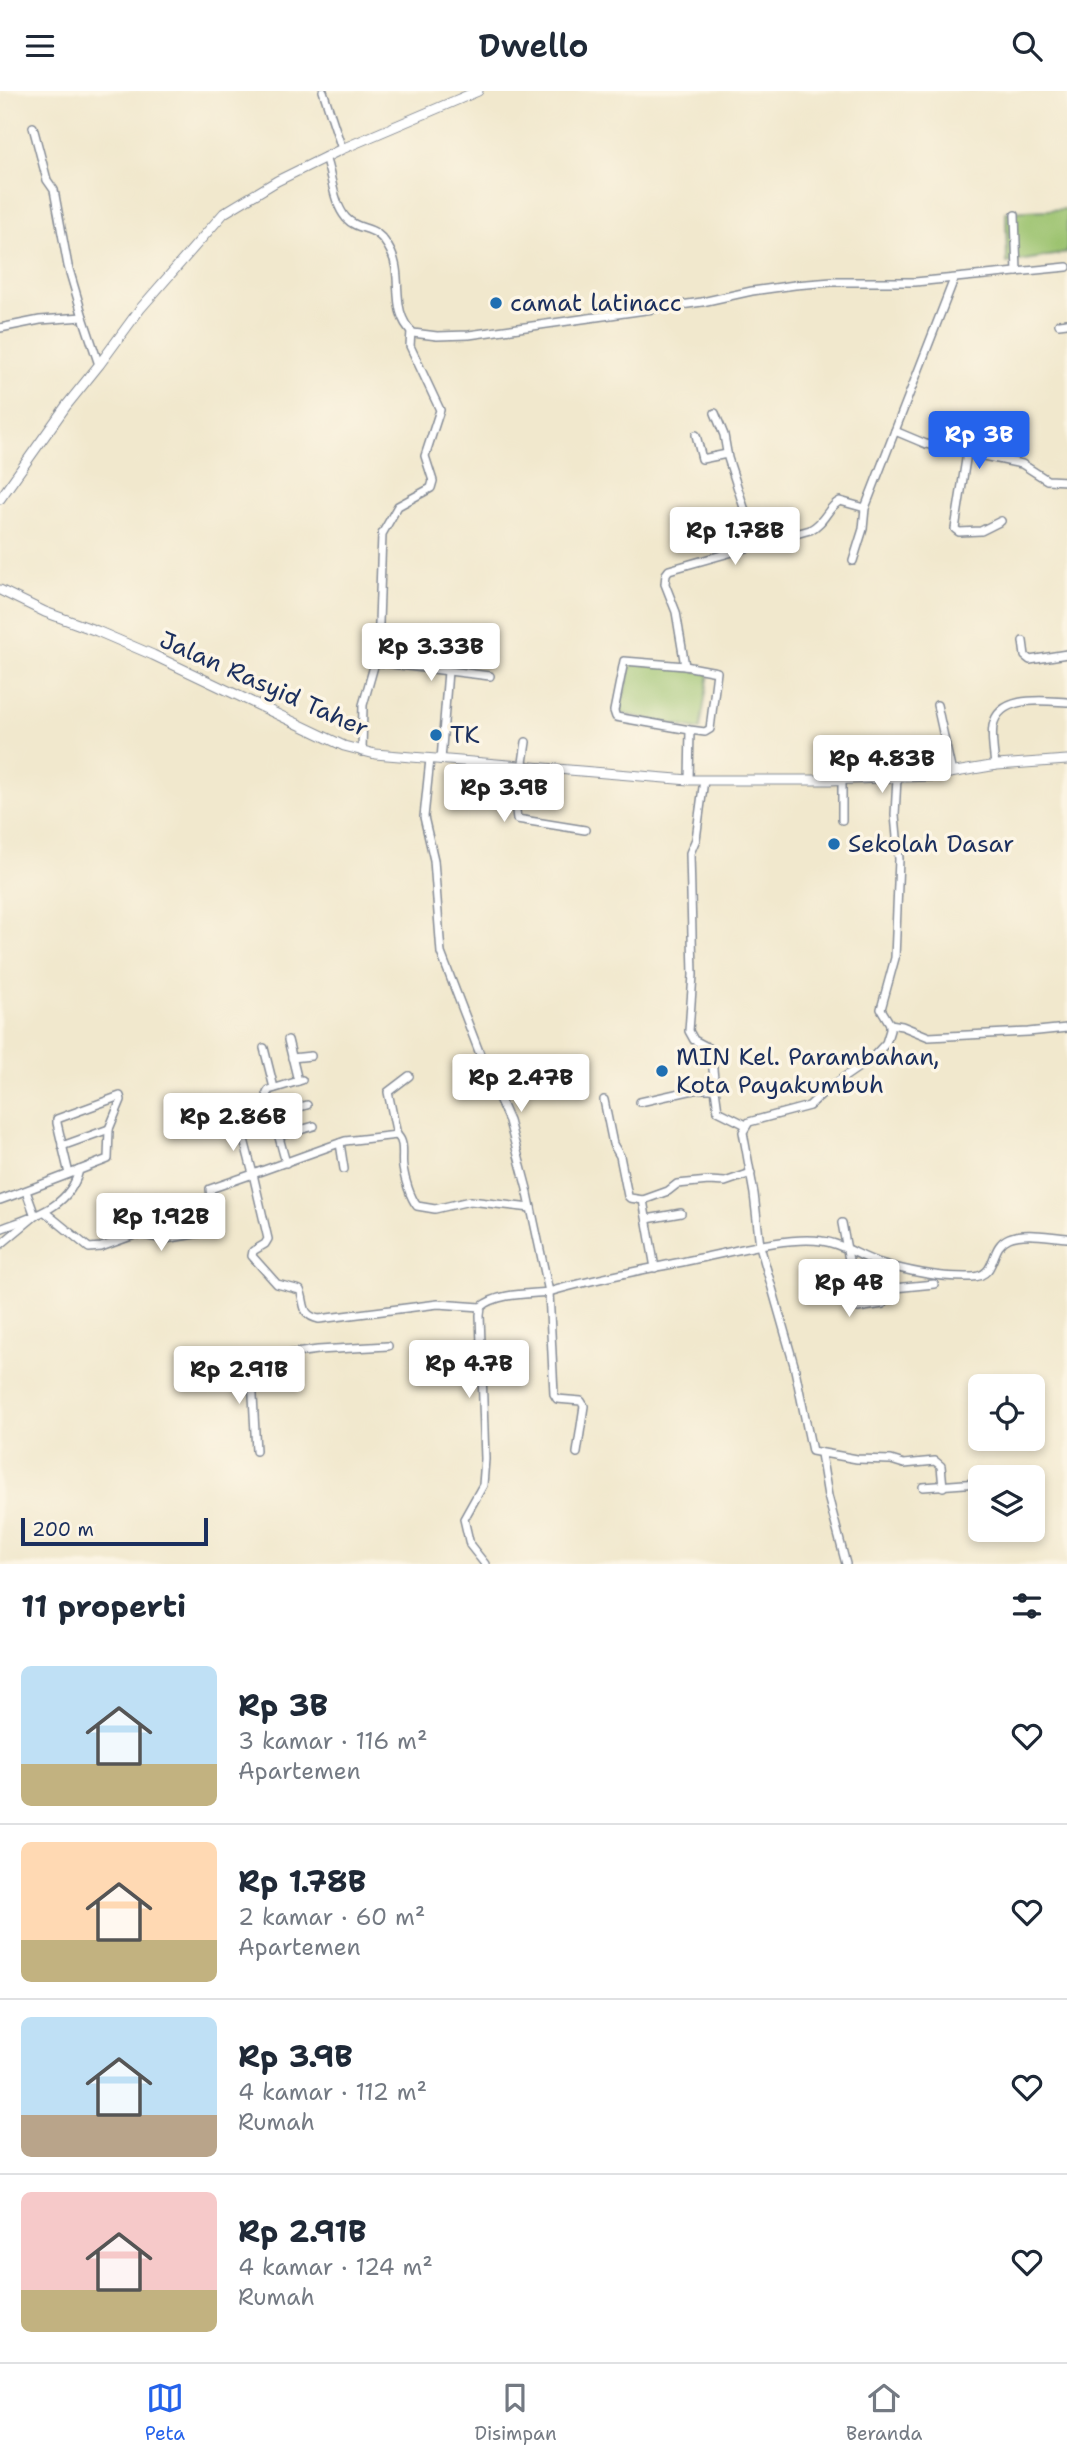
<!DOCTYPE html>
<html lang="id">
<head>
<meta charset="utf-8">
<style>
  body { margin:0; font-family:"Shantell Sans",sans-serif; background:#f6f6f7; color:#1f2937; height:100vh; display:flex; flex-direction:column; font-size:26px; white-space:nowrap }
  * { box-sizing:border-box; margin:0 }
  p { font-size:23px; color:#747a83 }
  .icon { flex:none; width:38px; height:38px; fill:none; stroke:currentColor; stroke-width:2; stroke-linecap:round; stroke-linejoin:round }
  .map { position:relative; height:1473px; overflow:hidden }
  .side { display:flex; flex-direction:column; background:#fff; flex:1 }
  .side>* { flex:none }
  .buttons { position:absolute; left:968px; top:1283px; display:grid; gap:14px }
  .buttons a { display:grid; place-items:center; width:77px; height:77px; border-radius:10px; background:#fff; box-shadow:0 4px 10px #0003; font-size:35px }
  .scale { position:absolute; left:21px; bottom:18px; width:187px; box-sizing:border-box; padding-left:7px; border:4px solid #1b2f5e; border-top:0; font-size:19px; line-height:24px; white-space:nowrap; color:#1b2f5e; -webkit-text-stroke:5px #fcf5e5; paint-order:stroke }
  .price { position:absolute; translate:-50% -60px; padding:0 16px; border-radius:7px; background:#fff; color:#222; font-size:23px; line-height:46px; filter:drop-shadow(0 2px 4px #0008) }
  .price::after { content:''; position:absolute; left:50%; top:42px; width:21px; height:16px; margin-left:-10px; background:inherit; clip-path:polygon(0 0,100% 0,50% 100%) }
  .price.selected { background:#2563eb; color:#fff }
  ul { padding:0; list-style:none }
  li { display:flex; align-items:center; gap:21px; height:175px; padding:0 21px }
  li+li { border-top:2px solid #e0e1e3 }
  li span { display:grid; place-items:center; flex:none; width:196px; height:140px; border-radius:10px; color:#555 }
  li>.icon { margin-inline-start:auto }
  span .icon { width:84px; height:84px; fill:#fffc; stroke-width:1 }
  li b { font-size:30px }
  h2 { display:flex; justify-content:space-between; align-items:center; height:84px; padding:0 21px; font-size:30px }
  header { display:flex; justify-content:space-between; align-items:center; height:91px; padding:0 21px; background:#fff; font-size:32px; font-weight:600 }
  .menu { display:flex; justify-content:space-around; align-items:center; height:98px; border-top:2px solid #e0e1e3; background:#fff; font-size:19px; color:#747a83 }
  .menu a { display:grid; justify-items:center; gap:4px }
  .menu .selected { color:#2563eb }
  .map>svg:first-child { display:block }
</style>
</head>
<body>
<header><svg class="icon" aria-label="menu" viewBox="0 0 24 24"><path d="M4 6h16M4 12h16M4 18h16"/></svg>Dwello<svg class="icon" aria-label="search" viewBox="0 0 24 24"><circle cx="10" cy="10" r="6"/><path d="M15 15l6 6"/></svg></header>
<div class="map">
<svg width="1067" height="1473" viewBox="0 0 1067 1473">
  <rect width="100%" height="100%" fill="#fcf5e5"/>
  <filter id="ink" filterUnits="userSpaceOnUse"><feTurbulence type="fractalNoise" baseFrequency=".0143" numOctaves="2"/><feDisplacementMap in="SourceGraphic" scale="14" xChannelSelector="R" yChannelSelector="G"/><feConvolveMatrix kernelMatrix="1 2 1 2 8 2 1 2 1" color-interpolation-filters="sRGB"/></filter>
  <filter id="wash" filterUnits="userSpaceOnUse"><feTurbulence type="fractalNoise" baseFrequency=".00686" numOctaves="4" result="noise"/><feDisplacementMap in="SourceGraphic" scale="28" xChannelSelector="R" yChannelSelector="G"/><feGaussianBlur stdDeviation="1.57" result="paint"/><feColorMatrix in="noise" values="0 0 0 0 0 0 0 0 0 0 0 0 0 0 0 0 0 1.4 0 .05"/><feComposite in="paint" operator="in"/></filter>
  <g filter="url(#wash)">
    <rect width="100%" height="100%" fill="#f1e8cd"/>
    <g fill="#9cc36f" stroke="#5c7966" stroke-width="2">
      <polygon points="1067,118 1067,162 1007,172 1006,121"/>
      <polygon points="632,571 709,582 700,639 619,622"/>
    </g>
  </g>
  <g filter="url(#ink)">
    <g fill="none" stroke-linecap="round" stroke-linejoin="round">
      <defs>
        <g id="minor">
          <polyline points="323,0 342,58"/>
          <polyline points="33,36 47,89 54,99 68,175 83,226"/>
          <path d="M325,66C332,84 333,112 346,127C361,143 376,130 391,161C404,187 389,220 413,242L437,245L469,244L702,211L752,200L795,194L832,191H915L1067,176"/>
          <polyline points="1015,124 1017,181"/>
          <polyline points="1059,233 1067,232"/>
          <polyline points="0,237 40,229 83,226 99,274"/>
          <polyline points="715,322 724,344 728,367 756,454"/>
          <polyline points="895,340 926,353 1022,373 1047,389 1067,390"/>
          <polyline points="696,344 702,368 727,363"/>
          <polyline points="967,362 955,438 959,441 981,440 1001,430"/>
          <polyline points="853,470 863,438 865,417 954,188"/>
          <polyline points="1023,550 1025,565 1030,569 1067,563"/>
          <polyline points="375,571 490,585"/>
          <path d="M685,575L676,521L665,493L666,483L669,479L810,439C826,431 827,416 840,410L865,417"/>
          <polyline points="937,614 952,682"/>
          <polyline points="526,651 516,720 517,728 585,739"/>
          <polyline points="362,661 363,614 378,561 382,443 398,415 431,397 433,390 425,365 440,319 410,255 411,240"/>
          <path d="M430,668L424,726L434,769L441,862L483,971L509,1030L527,1098L549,1201C599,1186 650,1178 701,1167C735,1160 788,1145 822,1150C841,1152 859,1165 877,1171C906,1180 941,1187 972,1186C999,1185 988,1156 1009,1147C1025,1140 1050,1146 1067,1147"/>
          <polyline points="441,669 448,580"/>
          <path d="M995,675C994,662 991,647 993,635C999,603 1045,610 1067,611"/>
          <polyline points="912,686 912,664 916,657 946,654"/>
          <polyline points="897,687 895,724 899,768 895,867 881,918 890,933 890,939 886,952 872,967 827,998 809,1015 749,1031 743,1041 754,1103 760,1155 794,1274 812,1360 857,1368 891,1369 904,1373 935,1370 941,1375 943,1396"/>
          <polyline points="689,689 690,639 705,641 710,638 717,581 685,575 624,570 614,620 616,626 690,639"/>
          <polyline points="704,689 696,748 690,762 693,884 689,940 694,949 711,958 715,998"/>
          <polyline points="842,729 842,688"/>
          <polyline points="890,933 902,935 929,946 1028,941 1067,937"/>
          <polyline points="288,949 298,990"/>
          <polyline points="264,957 274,997"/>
          <polyline points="292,967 311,965"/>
          <polyline points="604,1009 613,1053 620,1065 628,1105 630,1107 643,1109 655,1177"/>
          <polyline points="640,1011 698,998 715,998 718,1020 746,1034"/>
          <polyline points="272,1024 307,1014"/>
          <polyline points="397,1044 388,1001 409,985"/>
          <polyline points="279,1045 314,1035"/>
          <polyline points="340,1052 344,1078"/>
          <polyline points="62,1055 109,1038"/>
          <polyline points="286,1072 267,1002 269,999 302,989"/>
          <path d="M0,1109C36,1096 72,1082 108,1068L109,1038L121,1009L120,1005L57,1028V1032L69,1083"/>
          <polyline points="643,1109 668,1100 677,1093 709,1090 725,1091 751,1082"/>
          <polyline points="45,1121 89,1157 101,1156 137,1143 165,1148 212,1140 214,1135 210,1098 253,1083 240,1033"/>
          <polyline points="647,1128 681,1122"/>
          <polyline points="842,1132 858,1217 883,1213 889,1200 894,1197 934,1193"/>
          <path d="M0,1138C32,1126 70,1117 79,1079"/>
          <polyline points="0,1154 35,1125 26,1100"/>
          <path d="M481,1216L438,1213L319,1228C300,1224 306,1212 300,1199L277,1193L252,1165L253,1160L265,1153L268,1148L253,1083L345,1050L397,1044C406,1052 401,1066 403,1077C405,1089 410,1106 417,1115L435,1118L470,1110L531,1117"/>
          <polyline points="256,1360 251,1268 318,1259 388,1255"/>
          <polyline points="821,1363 828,1405 846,1473"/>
          <polyline points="923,1396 978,1392"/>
          <path d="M485,1473L470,1454L464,1428L483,1394L485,1368L480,1224L481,1216C497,1202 529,1203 549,1201L554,1303L557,1308L581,1310L584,1315L577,1362"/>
        </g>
        <g id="tertiary">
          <polyline points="0,408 66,315 99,274 140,218 224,122 277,90 342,58 478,0"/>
          <polyline points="0,499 45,521 97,540 153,564 344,655 375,663 689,689 830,689 932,685 997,674 1067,669"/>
        </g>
      </defs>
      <use href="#minor" stroke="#868c96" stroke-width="10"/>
      <use href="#tertiary" stroke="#868c96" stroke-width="11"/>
      <use href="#minor" stroke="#fff" stroke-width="7"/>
      <use href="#tertiary" stroke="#fff" stroke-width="9"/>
    </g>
  </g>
  <g fill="#1f6fb2" stroke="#fcf5e5" stroke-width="2.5">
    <circle cx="496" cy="212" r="7"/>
    <circle cx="436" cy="644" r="7"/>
    <circle cx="834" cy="753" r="7"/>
    <circle cx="662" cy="980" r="7"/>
  </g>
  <g text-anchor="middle" stroke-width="7" stroke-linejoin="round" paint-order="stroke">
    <g font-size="24" fill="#1b2f5e" stroke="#fcf5e5" text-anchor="start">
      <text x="510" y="220">camat latinacc</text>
      <text x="450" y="652">TK</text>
      <text x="848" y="761">Sekolah Dasar</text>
      <text x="676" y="974">MIN Kel. Parambahan,<tspan x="676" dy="28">Kota Payakumbuh</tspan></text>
    </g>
    <g font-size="24" fill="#1b2f5e" stroke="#fcf5e5">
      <text transform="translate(264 593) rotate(24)" y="8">Jalan Rasyid Taher</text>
    </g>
  </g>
</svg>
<div class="buttons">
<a><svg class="icon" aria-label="locate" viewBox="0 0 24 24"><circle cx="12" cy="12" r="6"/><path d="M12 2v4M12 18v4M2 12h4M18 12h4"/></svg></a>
<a><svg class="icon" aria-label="layers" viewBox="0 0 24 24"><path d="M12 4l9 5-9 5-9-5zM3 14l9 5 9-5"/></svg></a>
</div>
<div class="scale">200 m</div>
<b class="price selected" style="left:979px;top:380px">Rp 3B</b>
<b class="price" style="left:735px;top:476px">Rp 1.78B</b>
<b class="price" style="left:431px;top:592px">Rp 3.33B</b>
<b class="price" style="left:882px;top:704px">Rp 4.83B</b>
<b class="price" style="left:504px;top:733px">Rp 3.9B</b>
<b class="price" style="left:521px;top:1023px">Rp 2.47B</b>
<b class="price" style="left:233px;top:1062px">Rp 2.86B</b>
<b class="price" style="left:161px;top:1162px">Rp 1.92B</b>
<b class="price" style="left:849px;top:1228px">Rp 4B</b>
<b class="price" style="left:469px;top:1309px">Rp 4.7B</b>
<b class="price" style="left:239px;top:1315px">Rp 2.91B</b>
</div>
<section class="side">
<h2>11 properti<svg class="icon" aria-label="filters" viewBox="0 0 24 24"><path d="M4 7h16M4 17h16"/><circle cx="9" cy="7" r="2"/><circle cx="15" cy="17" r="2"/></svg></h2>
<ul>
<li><span style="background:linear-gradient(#bfe0f5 70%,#c2b280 0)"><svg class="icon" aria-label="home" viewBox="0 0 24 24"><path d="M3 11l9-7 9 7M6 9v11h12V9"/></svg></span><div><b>Rp 3B</b><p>3 kamar · 116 m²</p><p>Apartemen</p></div><svg class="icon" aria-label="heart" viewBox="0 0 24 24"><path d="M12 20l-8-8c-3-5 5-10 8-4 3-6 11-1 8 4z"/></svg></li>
<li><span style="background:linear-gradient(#ffd9b3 70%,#c2b280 0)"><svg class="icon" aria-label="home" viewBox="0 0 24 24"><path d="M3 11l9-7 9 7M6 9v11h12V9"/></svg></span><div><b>Rp 1.78B</b><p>2 kamar · 60 m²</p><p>Apartemen</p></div><svg class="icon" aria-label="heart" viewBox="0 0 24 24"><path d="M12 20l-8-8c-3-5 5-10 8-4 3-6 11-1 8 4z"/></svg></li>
<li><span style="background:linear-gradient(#bfe0f5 70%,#b9a48a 0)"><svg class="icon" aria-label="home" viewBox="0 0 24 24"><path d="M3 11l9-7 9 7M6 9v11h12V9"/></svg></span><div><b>Rp 3.9B</b><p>4 kamar · 112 m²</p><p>Rumah</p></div><svg class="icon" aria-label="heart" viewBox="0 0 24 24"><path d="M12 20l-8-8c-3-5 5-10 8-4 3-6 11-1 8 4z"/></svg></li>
<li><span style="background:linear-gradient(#f6c9c9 70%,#c2b280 0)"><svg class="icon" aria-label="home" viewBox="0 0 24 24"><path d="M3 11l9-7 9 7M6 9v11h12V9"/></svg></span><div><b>Rp 2.91B</b><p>4 kamar · 124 m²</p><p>Rumah</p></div><svg class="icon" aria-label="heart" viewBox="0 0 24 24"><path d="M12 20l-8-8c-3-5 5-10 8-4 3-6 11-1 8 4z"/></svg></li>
</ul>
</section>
<nav class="menu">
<a class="selected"><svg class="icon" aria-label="map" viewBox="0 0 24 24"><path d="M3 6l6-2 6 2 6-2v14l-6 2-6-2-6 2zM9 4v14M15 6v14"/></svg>Peta</a>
<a><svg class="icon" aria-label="saved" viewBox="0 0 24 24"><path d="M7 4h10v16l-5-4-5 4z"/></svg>Disimpan</a>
<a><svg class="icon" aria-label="home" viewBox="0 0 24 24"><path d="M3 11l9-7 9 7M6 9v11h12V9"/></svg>Beranda</a>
</nav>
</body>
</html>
